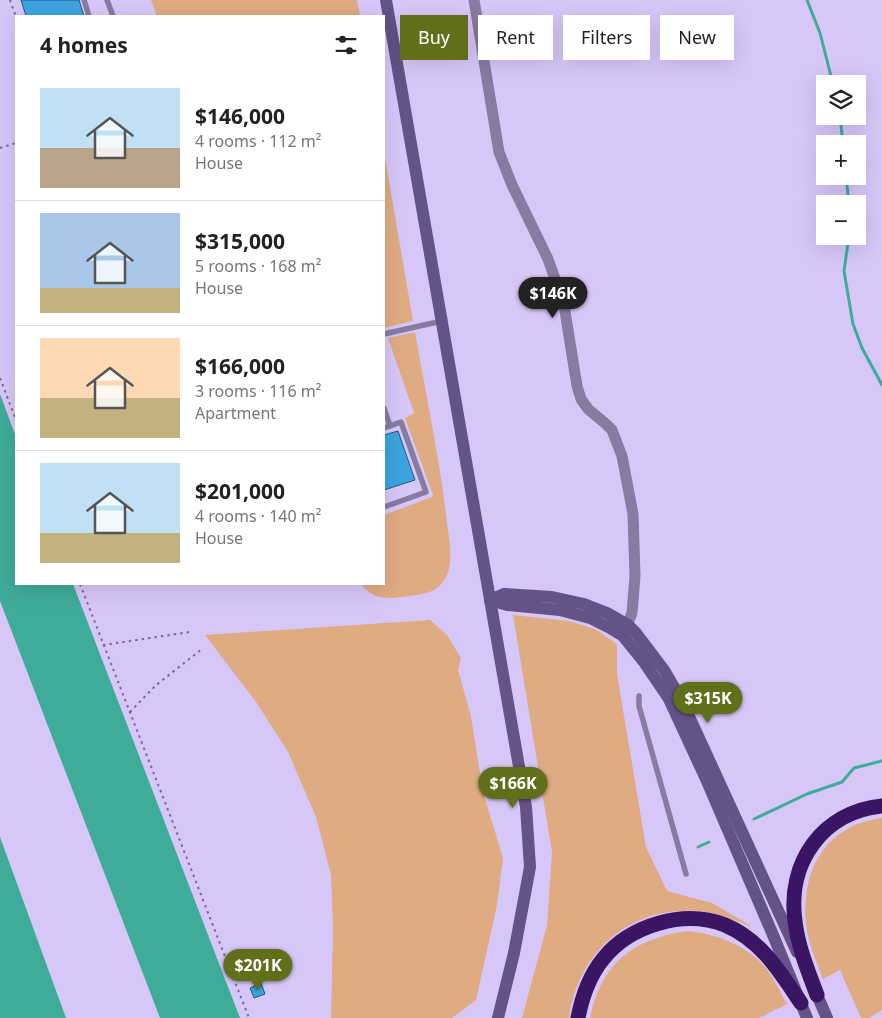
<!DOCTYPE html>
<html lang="en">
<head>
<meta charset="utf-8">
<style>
  body { margin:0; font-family:"Noto Sans",sans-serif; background:#f2f2f2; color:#222; height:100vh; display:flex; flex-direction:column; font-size:19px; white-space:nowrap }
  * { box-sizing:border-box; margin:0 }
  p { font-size:16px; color:#767676 }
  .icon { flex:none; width:28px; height:28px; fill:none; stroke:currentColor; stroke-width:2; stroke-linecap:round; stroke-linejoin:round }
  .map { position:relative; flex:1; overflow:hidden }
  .panel { position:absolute; left:15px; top:15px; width:370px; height:570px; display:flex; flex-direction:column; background:#fff; border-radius:0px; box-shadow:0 5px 20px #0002 }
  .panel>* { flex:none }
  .top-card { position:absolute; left:400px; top:15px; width:406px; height:45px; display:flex; gap:10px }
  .fabs { position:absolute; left:816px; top:75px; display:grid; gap:10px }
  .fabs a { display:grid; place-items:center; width:50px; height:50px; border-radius:0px; background:#fff; box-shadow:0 5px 20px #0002; font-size:25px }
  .price { position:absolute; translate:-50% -42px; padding:0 11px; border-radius:18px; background:#606f1a; color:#fff; font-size:16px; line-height:32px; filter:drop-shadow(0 1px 2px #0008) }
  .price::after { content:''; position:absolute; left:50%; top:30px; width:15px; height:11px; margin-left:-8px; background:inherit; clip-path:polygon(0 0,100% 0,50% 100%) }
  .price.active { background:#222; color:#fff }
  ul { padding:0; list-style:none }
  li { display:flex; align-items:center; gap:15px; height:125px; padding:0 25px }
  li+li { border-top:1px solid #e0e0e0 }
  li span { display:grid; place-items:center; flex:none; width:140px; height:100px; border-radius:0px; color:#555 }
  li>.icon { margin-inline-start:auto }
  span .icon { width:60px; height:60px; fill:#fffc; stroke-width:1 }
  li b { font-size:21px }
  h2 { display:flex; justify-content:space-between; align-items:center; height:60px; padding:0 25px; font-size:21px }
  .tag { padding:0 18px; border-radius:0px; background:#fff; box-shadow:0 5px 20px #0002; font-size:18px; line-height:45px }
  .tag.active { background:#606f1a; color:#fff }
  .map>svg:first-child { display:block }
</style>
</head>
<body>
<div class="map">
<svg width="882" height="1018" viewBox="0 0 882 1018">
  <rect width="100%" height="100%" fill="#d7c7f9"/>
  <g fill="#dfab83">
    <polygon points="151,0 357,0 360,16 157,16"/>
    <polygon points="384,152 413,321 384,328"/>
    <path d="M415,332C426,396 440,459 447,523C449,538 453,558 448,572C440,595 422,594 402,597C384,599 373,599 361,584H384V515L432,497L433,495L405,418L414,413L388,338Z"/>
    <path d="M513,615L569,621L595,629L617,644V674L646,847L667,891L712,903L753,927C735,921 716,912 697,911C630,906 578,952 569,1018H522L547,925L552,852Z"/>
    <polygon points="430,620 447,635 461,658 458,670 471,716 483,792 503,858 497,905 476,1000 452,1018 331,1018 333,930 331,875 316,817 288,752 256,702 205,635"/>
    <path d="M882,818V1010L869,1018H861L840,970L823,979C817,963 810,948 807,931C799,875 822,826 882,818Z"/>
    <path d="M687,931C714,933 747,945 765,967C774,978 780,992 787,1004L759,1018H590C601,963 633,939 687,931Z"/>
  </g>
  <g fill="#3fac99">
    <polygon points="0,394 16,437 16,584 73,584 240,1018 160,1018 0,601"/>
    <polygon points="0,837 66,1018 0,1018"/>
  </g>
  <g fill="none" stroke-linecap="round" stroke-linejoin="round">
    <g stroke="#3fac99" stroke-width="3">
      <polyline points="807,0 820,33 833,84"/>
      <polyline points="840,116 843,144"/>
      <polyline points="846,176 849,204"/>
      <polyline points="849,236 844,271 853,324 862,348 882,385"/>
      <polyline points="754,819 807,794 842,782 854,768 882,761"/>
      <polyline points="698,847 709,842"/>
    </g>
  </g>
  <g fill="#3da3df" stroke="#1c5c82">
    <polygon points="21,0 79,0 84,16 26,16"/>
    <polygon points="398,431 415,480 384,490 384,435"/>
    <polygon points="261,983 265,994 254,998 250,988"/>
  </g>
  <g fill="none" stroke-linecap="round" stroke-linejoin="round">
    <g stroke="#786b90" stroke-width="2" stroke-dasharray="2.5 4" stroke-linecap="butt">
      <polyline points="10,0 16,17"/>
      <polyline points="0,148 16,143"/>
      <polyline points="0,378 16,420"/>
      <polyline points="80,584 249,1018"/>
      <polyline points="103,645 190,632"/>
      <polyline points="130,712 155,686 202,649"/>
    </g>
    <g stroke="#877ba1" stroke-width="5.5">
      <polyline points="84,0 89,16"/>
      <polyline points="107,0 113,16"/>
      <polyline points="384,334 442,321"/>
      <polyline points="384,408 390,426"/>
      <polyline points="384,428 401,422 426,492 384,507"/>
      <polyline points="639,696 639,706 686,874"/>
    </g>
    <polyline stroke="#877ba1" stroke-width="11" points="474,0 499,152 512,185 548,259 559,290 564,305 577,386 581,399 588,409 606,424 612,430 622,456 633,514 635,576 632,613 624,633"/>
    <g stroke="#655288" stroke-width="12">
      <polyline points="386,0 526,807 530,867 514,953 498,1018"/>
      <polyline points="490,600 504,594 552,597 584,604 607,613 628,625 636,633 664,670 682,701 797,952"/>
      <polyline points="490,600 507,605 560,610 590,618 610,628 623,636 644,662 669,699 706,779 773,935 807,1018"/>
      <polyline points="814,988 827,1018"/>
    </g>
    <g stroke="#391564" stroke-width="15">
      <path d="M817,995C808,971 798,947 795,921C787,863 822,812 882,806"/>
      <path d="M578,1018C582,997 590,975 603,959C630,925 684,909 725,925C761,940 780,972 801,1003"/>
    </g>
  </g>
</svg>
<div class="fabs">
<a><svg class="icon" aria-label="layers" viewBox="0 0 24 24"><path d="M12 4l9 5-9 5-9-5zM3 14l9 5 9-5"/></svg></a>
<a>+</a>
<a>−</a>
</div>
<b class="price active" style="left:553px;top:319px">$146K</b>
<b class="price" style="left:708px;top:724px">$315K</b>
<b class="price" style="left:513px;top:809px">$166K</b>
<b class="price" style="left:258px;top:991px">$201K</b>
<div class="top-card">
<a class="tag active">Buy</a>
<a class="tag">Rent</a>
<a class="tag">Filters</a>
<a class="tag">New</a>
</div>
<section class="panel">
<h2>4 homes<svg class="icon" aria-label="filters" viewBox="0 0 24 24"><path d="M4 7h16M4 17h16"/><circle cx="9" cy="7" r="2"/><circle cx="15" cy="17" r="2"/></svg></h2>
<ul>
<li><span style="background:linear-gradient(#bfe0f5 60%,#b9a48a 0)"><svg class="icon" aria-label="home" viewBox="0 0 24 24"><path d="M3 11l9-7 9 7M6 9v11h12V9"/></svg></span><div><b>$146,000</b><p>4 rooms · 112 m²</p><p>House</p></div></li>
<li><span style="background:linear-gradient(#a9c7e8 75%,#c2b280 0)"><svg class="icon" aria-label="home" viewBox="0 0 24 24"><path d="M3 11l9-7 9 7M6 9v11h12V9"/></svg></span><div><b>$315,000</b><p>5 rooms · 168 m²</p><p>House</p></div></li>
<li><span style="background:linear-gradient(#ffd9b3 60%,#c2b280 0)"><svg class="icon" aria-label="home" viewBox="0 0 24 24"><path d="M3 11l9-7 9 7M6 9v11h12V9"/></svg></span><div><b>$166,000</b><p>3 rooms · 116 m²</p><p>Apartment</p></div></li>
<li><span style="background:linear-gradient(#bfe0f5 70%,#c2b280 0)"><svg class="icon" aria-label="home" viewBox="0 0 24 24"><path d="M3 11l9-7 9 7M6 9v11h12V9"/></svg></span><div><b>$201,000</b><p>4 rooms · 140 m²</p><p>House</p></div></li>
</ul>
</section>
</div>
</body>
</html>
